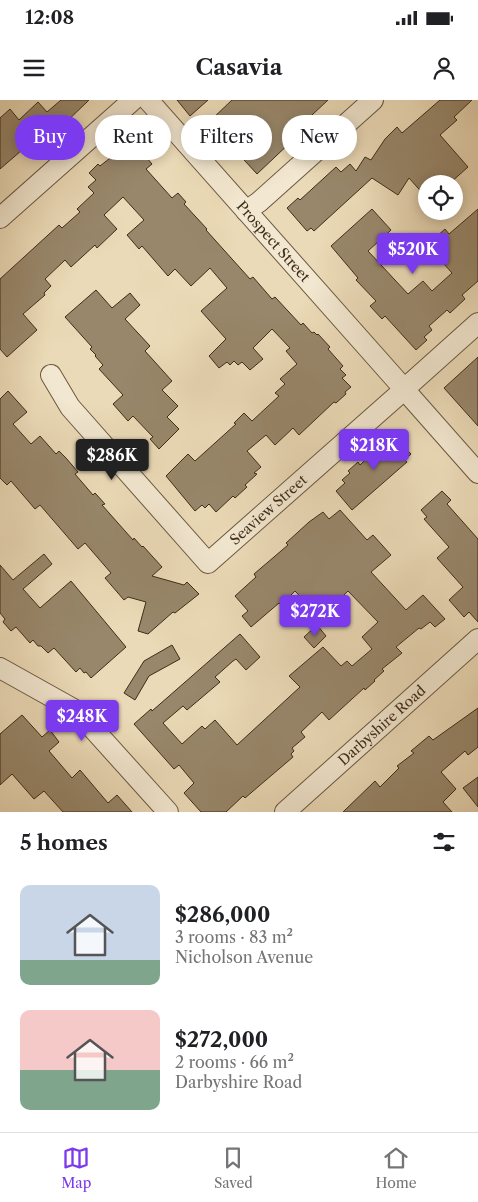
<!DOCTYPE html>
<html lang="en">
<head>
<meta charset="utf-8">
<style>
  body { margin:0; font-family:"Libre Caslon Text",serif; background:#f6f6f6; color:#202124; height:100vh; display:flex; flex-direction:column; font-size:19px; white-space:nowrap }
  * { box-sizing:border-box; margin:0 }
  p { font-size:16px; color:#757577 }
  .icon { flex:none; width:28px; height:28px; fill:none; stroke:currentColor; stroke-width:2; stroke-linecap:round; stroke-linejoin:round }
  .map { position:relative; height:712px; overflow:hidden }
  .details { display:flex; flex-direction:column; background:#fff; flex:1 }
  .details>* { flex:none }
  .guide { position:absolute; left:15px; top:15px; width:449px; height:45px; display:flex; gap:10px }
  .tools { position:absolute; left:418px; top:75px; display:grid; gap:10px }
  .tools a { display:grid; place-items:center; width:45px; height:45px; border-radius:50%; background:#fff; box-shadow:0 2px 12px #0003; font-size:25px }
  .price { position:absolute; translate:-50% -42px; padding:0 11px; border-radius:5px; background:#7c3aed; color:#fff; font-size:16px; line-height:32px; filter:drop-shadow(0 1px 2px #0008) }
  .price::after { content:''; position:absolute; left:50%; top:30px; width:15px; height:11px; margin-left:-8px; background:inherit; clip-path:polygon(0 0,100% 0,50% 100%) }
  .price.selected { background:#222; color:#fff }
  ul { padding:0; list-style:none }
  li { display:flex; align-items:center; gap:15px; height:125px; padding:0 20px }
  li span { display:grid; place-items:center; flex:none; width:140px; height:100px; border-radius:10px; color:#555 }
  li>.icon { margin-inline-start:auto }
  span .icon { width:60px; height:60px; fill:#fffc; stroke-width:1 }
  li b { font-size:21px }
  h2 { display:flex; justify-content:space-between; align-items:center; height:60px; padding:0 20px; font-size:21px }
  .pill { padding:0 18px; border-radius:22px; background:#fff; box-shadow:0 2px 12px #0003; font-size:18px; line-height:45px }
  .pill.selected { background:#7c3aed; color:#fff }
  .status { display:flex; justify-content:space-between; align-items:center; height:35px; padding:0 25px; background:#fff; direction:ltr }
  .status svg { height:14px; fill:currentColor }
  header { display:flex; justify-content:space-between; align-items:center; height:65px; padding:0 20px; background:#fff; font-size:22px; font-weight:700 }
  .tab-bar { display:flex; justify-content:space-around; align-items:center; height:70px; border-top:1px solid #e0e0e0; background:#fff; font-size:14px; color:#757577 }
  .tab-bar a { display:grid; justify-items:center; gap:2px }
  .tab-bar .selected { color:#7c3aed }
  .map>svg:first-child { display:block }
</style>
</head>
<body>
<div class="status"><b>12:08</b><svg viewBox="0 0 49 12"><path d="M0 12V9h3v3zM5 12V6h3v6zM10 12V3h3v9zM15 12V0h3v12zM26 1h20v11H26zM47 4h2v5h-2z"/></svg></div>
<header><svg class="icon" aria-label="menu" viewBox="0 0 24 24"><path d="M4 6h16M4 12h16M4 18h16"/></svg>Casavia<svg class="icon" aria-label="person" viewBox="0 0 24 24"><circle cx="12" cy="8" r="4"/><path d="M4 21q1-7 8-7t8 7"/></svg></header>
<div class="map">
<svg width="478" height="712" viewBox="0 0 478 712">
  <rect width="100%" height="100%" fill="#ebdab7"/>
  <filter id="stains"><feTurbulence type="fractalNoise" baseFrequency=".004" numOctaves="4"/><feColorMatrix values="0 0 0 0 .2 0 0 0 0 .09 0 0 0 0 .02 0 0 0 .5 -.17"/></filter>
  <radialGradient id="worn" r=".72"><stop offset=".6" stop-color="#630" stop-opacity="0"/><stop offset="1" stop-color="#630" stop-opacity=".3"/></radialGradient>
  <g fill="#98876b" stroke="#3f2d19">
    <polygon points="61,0 89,0 60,28 62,30 51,40 43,32 0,69 0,18 10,9 19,20 38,2 47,12"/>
    <polygon points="177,0 208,0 190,16"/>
    <polygon points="232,0 328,0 312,15 313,17 291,36 294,39 257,74 234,49 238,46 220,27 219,29 211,20"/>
    <polygon points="440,0 472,0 454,17 457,20 440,35 468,67 449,84 426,84 426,97 409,78 398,95 372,78 314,131 311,128 307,131 287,108 298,98 300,100 336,67 341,72 350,64 356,71 365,57 371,60 385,39 397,27 402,33"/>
    <polygon points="131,39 147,55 146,57 152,64 146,69 172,98 178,93 186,102 184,104 207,129 206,130 250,179 253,177 272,199 275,197 301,225 303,223 312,233 314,232 317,235 318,234 330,247 328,249 343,266 340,269 346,275 342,278 351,287 345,292 346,294 336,303 334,302 299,335 293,328 275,345 266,335 247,351 261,367 254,373 257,374 245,385 247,387 235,398 233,396 216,412 209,404 205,408 202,405 195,411 166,376 188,354 195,361 236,324 234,323 244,313 252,321 279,296 275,293 285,284 280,279 297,264 286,251 290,248 272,229 253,248 263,259 250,270 242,262 238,265 234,261 230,265 227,262 219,268 209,256 226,239 201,211 227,188 210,168 191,186 175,169 168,176 142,146 139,149 127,135 144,120 123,97 104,115 117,129 97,148 95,145 71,167 65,160 45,179 51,186 44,193 45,195 23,214 37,230 7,257 0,249 0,179 59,125 62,128 80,112 77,109 94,93 88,87 96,80 89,73 98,64 100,66 114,55"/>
    <polygon points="372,109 391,130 368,151 408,194 423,181 432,191 452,173 427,145 445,129 449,134 478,109 478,181 462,195 465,199 450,213 447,210 429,226 432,230 424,237 427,240 416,250 385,216 382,219 370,206 376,201 356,180 358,178 331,146"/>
    <polygon points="96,190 112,208 130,193 140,205 125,219 150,246 145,251 172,281 162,290 178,306 167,317 179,329 159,349 150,339 153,337 133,316 128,321 113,304 123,295 99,269 103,265 95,256 96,255 90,249 92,247 65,217"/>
    <polygon points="478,257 478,326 444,288"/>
    <polygon points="8,291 27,312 13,324 31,344 40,336 56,354 59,351 66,358 78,372 75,374 93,395 95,393 105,404 102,405 133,440 134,438 142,447 143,446 162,467 152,476 184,485 187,482 199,494 175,513 173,512 148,534 138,531 146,502 128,497 124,500 105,478 111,473 85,443 78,449 40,405 35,409 11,381 7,385 0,378 0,299"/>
    <polygon points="395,332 405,343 402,345 411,354 405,360 407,362 352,410 336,391 345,383 342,380 350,373 348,371 358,362 360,365"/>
    <polygon points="442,391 451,400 447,404 478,439 478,522 469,512 464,517 449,500 463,487 437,458 449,447 424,419 427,417 421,410"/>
    <polygon points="340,410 367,440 373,435 391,455 371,472 406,510 423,495 445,519 435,527 430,522 421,529 419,528 396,547 402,553 382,569 384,571 374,580 375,581 365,590 364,588 329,620 322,612 301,632 305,637 292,648 294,651 291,654 293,657 245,698 243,696 226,712 201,712 184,693 194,683 179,665 174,669 134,624 151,609 152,611 240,534 260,557 246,570 236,559 233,561 215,577 220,582 187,610 183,606 163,623 182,644 202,626 205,629 215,620 237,645 300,587 289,576 323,547 341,566 347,561 352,566 372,549 362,537 378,522 348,491 334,505 323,496 310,507 295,491 281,505 279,503 251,527 242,516 248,511 235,496 256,477 254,474 288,445 286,443 309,422 323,412 329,419"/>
    <polygon points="44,454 52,464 23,489 40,508 71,481 126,547 91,578 86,572 84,573 80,568 76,572 54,548 48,553 41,546 38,546 33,540 30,543 16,527 11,531 3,522 5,519 0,513 0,465 13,480"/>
    <polygon points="317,525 326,536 314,548 304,537"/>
    <polygon points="172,545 180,559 149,576 135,600 124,593 144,561"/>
    <polygon points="478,608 478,647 468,655 465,651 441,672 456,689 443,702 452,712 343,712 375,681 380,687 399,668 397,666 414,653 411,651 429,636 433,640"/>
    <polygon points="22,615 42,637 50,630 59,642 49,651 72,678 80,670 108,703 117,695 132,712 63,712 44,691 34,699 12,674 0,685 0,634"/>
    <polygon points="478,677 478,707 463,688"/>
  </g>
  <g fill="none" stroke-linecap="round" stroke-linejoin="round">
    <defs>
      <g id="minor">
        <path id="s1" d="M148,0L398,282"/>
        <polyline points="246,111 259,102 373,0"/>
        <polyline points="0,118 133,0"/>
        <path id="s2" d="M51,275L70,307L208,463L397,296"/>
        <polyline points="411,283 478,223"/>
        <polyline points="410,296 478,373"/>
        <polyline points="0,568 77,611 168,712"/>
        <path id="s3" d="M285,712L478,539"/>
      </g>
    </defs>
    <use href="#minor" stroke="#6a5840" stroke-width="22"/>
    <use href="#minor" stroke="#f2e7d0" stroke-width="20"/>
  </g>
  <g text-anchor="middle" stroke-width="5" stroke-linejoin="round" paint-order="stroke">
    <g font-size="14" fill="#3f2d19" stroke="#f2e7d0">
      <text dy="5" stroke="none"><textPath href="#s1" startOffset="189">Prospect Street</textPath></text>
      <text dy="5" stroke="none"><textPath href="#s2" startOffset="326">Seaview Street</textPath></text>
      <text dy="5" stroke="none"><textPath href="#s3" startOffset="130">Darbyshire Road</textPath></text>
    </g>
  </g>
  <rect width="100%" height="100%" filter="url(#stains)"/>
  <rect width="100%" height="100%" fill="url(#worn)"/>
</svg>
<div class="tools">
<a><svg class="icon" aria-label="locate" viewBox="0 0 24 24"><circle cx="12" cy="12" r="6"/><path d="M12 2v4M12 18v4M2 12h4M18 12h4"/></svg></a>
</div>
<b class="price" style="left:413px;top:175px">$520K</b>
<b class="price" style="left:374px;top:371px">$218K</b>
<b class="price selected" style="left:112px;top:381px">$286K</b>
<b class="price" style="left:315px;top:537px">$272K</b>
<b class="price" style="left:82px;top:642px">$248K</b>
<div class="guide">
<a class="pill selected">Buy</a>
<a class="pill">Rent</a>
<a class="pill">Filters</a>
<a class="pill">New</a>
</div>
</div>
<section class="details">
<h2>5 homes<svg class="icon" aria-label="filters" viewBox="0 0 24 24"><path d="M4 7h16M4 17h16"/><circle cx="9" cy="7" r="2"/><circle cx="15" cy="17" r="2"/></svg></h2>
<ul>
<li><span style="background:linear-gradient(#c9d6e8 75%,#7fa58c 0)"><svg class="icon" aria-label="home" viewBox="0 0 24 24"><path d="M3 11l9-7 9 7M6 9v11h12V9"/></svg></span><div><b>$286,000</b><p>3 rooms · 83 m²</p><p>Nicholson Avenue</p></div></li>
<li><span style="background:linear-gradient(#f6c9c9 60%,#7fa58c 0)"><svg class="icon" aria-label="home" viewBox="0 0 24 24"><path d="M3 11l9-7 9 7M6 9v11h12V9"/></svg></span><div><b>$272,000</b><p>2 rooms · 66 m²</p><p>Darbyshire Road</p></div></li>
</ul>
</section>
<nav class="tab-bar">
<a class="selected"><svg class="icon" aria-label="map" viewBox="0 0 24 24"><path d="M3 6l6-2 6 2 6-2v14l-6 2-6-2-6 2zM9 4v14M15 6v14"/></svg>Map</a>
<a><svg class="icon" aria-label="saved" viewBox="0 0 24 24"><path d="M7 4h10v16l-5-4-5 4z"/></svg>Saved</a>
<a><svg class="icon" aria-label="home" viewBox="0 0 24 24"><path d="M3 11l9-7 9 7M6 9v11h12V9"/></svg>Home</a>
</nav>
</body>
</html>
